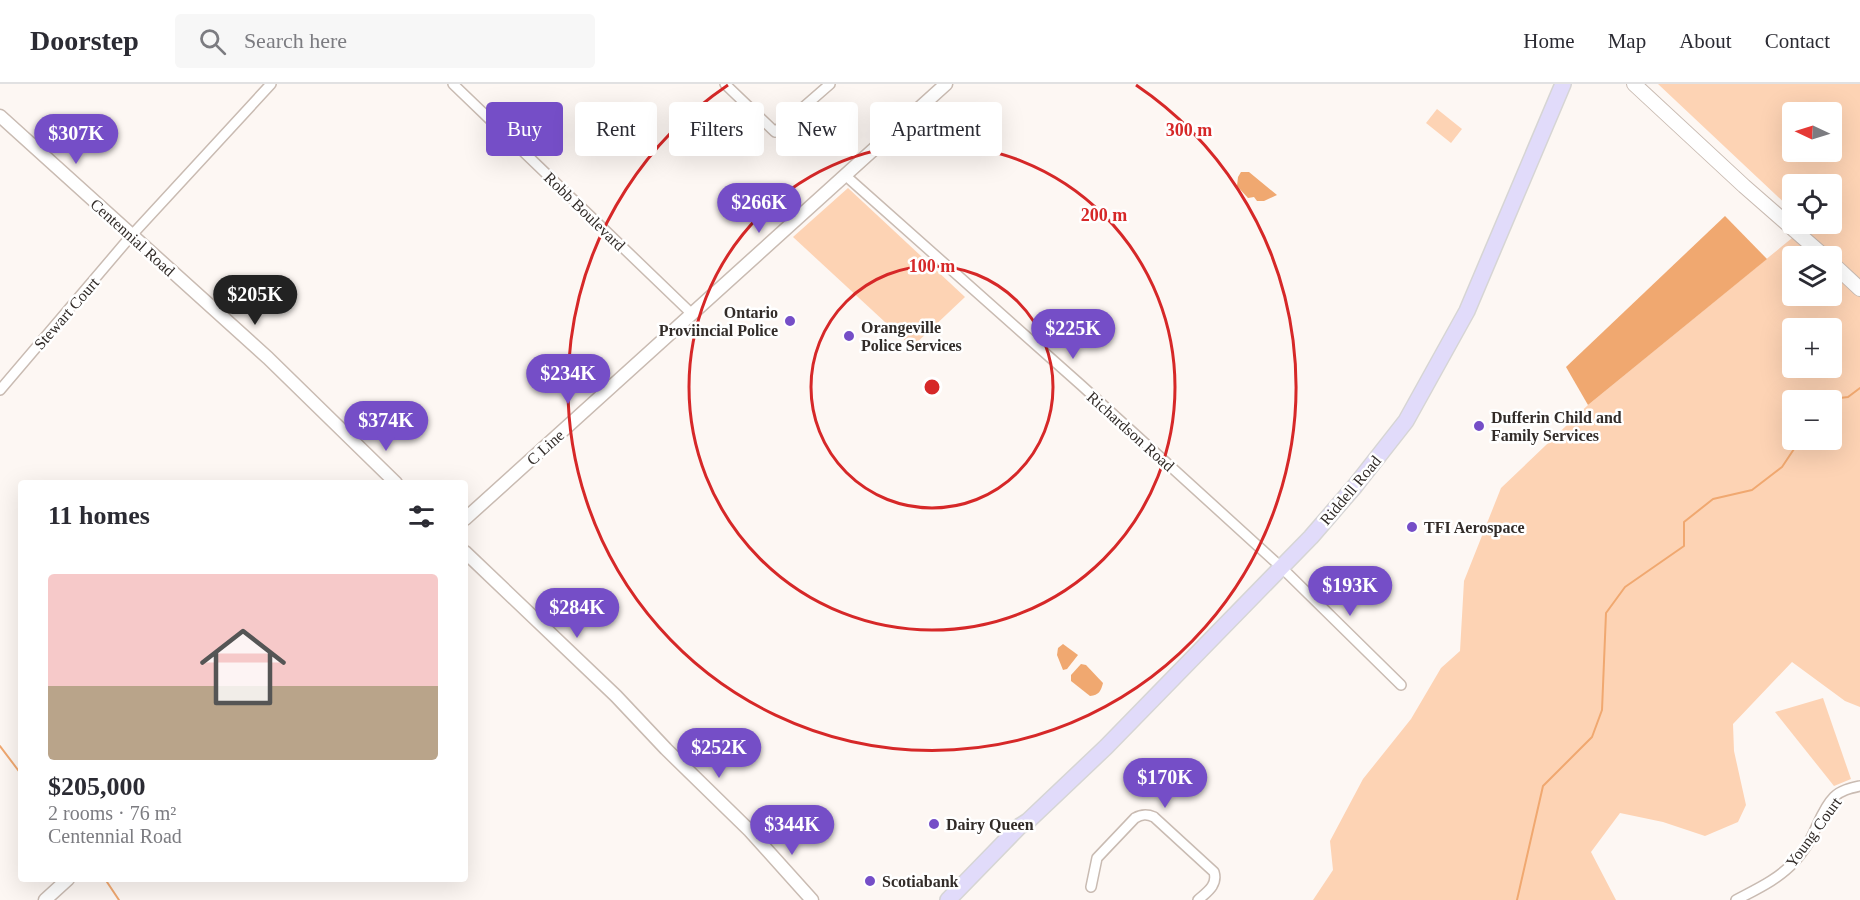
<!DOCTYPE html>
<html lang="en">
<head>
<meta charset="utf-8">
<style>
  body { margin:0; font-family:Georgia,serif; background:#f7f7f7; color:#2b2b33; height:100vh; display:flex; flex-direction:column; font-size:22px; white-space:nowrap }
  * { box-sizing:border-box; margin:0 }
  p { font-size:20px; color:#7c7c81 }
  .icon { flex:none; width:33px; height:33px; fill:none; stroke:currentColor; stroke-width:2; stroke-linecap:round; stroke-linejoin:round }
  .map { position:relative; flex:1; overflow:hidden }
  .side { position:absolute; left:18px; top:396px; width:450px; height:402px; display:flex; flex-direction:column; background:#fff; border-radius:6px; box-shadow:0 6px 24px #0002 }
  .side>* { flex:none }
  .top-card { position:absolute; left:486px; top:18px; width:570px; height:54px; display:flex; gap:12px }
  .needle { width:39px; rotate:274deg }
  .tools { position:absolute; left:1782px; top:18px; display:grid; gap:12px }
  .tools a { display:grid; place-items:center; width:60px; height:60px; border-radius:6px; background:#fff; box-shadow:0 6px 24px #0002; font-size:30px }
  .price { position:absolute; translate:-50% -51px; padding:0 14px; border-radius:21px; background:#754ec7; color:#fff; font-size:20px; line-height:39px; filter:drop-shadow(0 2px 3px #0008) }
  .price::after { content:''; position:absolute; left:50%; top:36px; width:18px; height:14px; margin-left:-9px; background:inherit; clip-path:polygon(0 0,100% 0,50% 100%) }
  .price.on { background:#222; color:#fff }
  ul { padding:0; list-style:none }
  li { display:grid; align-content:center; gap:12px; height:318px; padding:0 30px }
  li span { display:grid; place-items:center; height:186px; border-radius:6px; color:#555 }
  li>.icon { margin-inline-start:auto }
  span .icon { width:108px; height:108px; fill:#fffc; stroke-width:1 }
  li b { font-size:26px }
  h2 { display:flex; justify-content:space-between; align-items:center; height:72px; padding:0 30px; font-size:26px }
  .pill { padding:0 21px; border-radius:6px; background:#fff; box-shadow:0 6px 24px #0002; font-size:21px; line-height:54px }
  .pill.on { background:#754ec7; color:#fff }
  header { display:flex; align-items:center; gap:36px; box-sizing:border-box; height:84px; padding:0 30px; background:#fff; border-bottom:2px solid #e1e1e2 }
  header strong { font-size:28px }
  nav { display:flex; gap:33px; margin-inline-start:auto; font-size:21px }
  .search { width:420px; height:54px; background:#f7f7f7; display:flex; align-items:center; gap:15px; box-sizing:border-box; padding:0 21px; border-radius:6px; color:#7c7c81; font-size:22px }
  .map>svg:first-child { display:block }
</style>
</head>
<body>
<header>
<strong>Doorstep</strong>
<div class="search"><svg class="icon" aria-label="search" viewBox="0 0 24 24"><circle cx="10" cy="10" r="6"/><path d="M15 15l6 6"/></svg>Search here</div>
<nav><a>Home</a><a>Map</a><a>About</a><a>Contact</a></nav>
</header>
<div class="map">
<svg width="1860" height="816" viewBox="0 0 1860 816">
  <rect width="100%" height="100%" fill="#fdf7f3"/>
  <g fill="#fdd3b4" fill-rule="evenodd">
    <path d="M1658,0H1860V623L1845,617L1792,578L1733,640L1734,667L1746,721L1738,738L1705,752L1663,738L1620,729L1591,768L1616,816H1313L1333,786L1330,757L1363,695L1411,635L1441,584L1460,567L1464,497L1501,404L1588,321L1808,141V140H1832V100H1792V126ZM1792,28H1832V68H1792ZM1792,172H1832V212H1792ZM1792,244H1832V284H1792ZM1792,316H1832V356H1792Z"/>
    <polygon points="1437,25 1462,45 1451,59 1426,39"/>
    <polygon points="848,104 965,213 912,263 793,153"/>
    <polygon points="1823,614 1851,695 1834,702 1775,628"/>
  </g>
  <g fill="#f0a870">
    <polygon points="1241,88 1249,88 1277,111 1264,117 1257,117 1254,113 1248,114 1237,102 1238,93"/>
    <polygon points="1725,132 1767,175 1588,321 1566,283"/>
    <polygon points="1063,560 1078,571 1067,585 1063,586 1057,571 1058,564"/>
    <path d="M1081,580L1086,581L1103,599C1101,607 1099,611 1090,612L1071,597V591Z"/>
  </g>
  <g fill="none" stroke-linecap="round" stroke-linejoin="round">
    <g stroke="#f0a870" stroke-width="2">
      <polyline points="1824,316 1848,313 1860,304"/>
      <polyline points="0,662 21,690"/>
      <polyline points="105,795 119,816"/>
      <polyline points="1517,816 1543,702 1592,653 1602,626 1606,529 1625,503 1684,462 1684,438 1713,415 1752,406 1782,383 1796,362 1798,356"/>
    </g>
    <defs>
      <g id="minor">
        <polyline points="453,0 692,230"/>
        <polyline points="725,0 775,48 830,0"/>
        <polyline points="846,92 1081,301 1281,483 1401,601"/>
        <polyline points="0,306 131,152 271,0"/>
        <path d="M1091,803L1097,774L1135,734C1142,730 1147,730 1154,733L1214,788C1218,801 1207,808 1198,816"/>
        <path d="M1736,816C1757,805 1779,795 1795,777C1801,770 1807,762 1811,754C1818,741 1823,724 1834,713C1841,706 1851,704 1860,702"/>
      </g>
      <g id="tertiary">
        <polyline points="0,32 268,274 396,399"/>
        <polyline points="465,435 946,0"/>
        <polyline points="465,468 616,612 666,665 750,747 812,816"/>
        <polyline points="45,816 68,795"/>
      </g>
      <g id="secondary">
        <polyline points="1634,0 1744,102 1824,172"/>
        <polyline points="1832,179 1860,205"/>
      </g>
      <polyline id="primary" points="948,816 1020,742 1028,737 1106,663 1311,453 1355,402 1406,337 1467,227 1563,0"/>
    </defs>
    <use href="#minor" stroke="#c9bbb2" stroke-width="12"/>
    <use href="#tertiary" stroke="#c9bbb2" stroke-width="15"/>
    <use href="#secondary" stroke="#c9bbb2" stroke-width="16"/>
    <use href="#primary" stroke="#d6d5d4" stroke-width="18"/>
    <use href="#minor" stroke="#fff" stroke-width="9"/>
    <use href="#tertiary" stroke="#fff" stroke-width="12"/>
    <use href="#secondary" stroke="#fff" stroke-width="14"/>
    <use href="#primary" stroke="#e1dbfa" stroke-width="15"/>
  </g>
  <g fill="none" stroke="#d62828" stroke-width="3">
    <circle cx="932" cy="303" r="121"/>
    <circle cx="932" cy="303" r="243"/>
    <path d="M1136 1A364 364 0 1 1 728 1"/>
  </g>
  <g fill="#754ec7" stroke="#fff" stroke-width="2">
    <circle cx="790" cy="237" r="6"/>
    <circle cx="849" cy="252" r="6"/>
    <circle cx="1479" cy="342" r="6"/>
    <circle cx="1412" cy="443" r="6"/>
    <circle cx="934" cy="740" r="6"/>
    <circle cx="870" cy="797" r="6"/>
  </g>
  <g text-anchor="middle" stroke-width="5" stroke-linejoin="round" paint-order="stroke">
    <g font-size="16" fill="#322c29" stroke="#fff">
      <text transform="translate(585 127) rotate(44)" y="6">Robb Boulevard</text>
      <text transform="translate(133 153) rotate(42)" y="6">Centennial Road</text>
      <text transform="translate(66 229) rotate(-49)" y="6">Stewart Court</text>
      <text transform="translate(1131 347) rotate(42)" y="6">Richardson Road</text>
      <text transform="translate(545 363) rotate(-42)" y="6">C Line</text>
      <text transform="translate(1350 406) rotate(-50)" y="6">Riddell Road</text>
      <text transform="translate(1813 748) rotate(-54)" y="6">Young Court</text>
    </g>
    <g font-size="16" font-weight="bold" fill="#322c29" stroke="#fff" text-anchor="start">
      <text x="778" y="234" text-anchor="end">Ontario<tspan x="778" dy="18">Proviincial Police</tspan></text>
      <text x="861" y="249">Orangeville<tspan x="861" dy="18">Police Services</tspan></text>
      <text x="1491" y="339">Dufferin Child and<tspan x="1491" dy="18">Family Services</tspan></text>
      <text x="1424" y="449">TFI Aerospace</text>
      <text x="946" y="746">Dairy Queen</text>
      <text x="882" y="803">Scotiabank</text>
    </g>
  </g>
  <circle cx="932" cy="303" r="9" fill="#d62828" stroke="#fff" stroke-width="3"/>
  <g font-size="18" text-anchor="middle" font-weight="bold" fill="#d62828" stroke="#fff" stroke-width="5" stroke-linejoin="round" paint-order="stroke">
    <text x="1189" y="52">300 m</text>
    <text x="1104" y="137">200 m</text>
    <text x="932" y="188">100 m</text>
  </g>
</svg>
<div class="tools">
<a><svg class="needle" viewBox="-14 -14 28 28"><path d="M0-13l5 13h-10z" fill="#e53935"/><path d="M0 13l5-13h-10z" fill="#7c7c81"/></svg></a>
<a><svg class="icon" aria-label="locate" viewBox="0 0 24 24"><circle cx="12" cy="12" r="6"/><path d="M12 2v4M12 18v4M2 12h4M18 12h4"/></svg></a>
<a><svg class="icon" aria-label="layers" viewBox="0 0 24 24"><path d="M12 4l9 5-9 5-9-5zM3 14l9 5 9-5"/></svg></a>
<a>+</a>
<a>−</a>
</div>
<b class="price" style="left:76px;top:81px">$307K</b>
<b class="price" style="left:759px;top:150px">$266K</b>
<b class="price on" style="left:255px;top:242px">$205K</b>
<b class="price" style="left:1073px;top:276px">$225K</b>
<b class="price" style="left:568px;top:321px">$234K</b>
<b class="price" style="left:386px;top:368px">$374K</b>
<b class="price" style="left:1350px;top:533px">$193K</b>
<b class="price" style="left:577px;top:555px">$284K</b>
<b class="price" style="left:719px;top:695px">$252K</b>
<b class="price" style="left:1165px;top:725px">$170K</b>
<b class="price" style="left:792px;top:772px">$344K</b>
<div class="top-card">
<a class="pill on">Buy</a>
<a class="pill">Rent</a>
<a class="pill">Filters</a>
<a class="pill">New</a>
<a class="pill">Apartment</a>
</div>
<section class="side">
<h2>11 homes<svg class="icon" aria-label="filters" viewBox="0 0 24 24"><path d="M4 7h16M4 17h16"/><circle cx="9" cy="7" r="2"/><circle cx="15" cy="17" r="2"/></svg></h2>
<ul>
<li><span style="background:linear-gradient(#f6c9c9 60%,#b9a48a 0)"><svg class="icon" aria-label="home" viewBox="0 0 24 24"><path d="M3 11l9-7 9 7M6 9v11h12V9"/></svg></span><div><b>$205,000</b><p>2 rooms · 76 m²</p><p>Centennial Road</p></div></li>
</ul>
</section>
</div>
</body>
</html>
